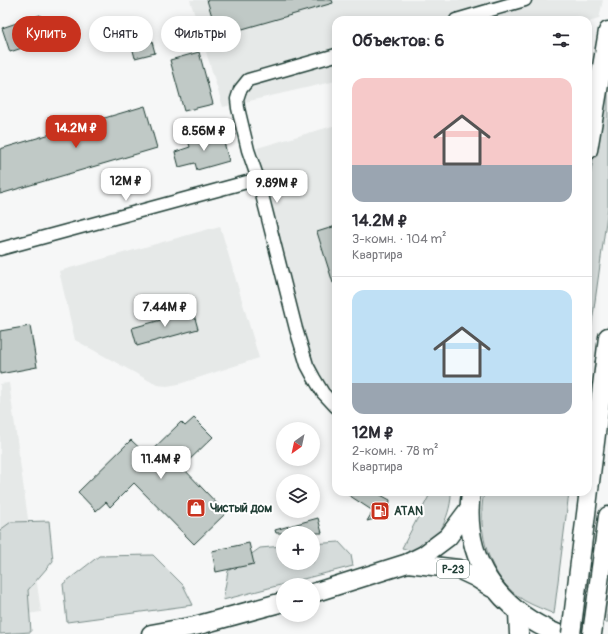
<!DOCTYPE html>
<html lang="ru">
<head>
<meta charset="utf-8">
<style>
  body { margin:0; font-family:Pangolin,sans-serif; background:#f2f2f3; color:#2b2b33; height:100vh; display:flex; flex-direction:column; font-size:15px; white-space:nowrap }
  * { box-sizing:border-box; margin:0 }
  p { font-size:13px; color:#7c7c81 }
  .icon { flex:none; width:22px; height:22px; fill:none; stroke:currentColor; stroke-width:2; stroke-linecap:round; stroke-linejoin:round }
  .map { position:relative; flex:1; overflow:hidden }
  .details { position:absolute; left:332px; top:16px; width:260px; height:480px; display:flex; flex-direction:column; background:#fff; border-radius:12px; box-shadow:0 2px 10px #0003 }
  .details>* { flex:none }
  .banner { position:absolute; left:12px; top:16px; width:260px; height:36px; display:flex; gap:8px }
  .needle { width:26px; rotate:213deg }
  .buttons { position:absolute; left:276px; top:422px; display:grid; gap:8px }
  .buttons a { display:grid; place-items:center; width:44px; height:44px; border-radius:50%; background:#fff; box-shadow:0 2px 10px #0003; font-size:20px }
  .price { position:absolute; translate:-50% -34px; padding:0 9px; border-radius:8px; background:#fff; color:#222; font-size:13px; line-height:26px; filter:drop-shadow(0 1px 2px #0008) }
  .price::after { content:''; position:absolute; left:50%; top:24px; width:12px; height:9px; margin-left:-6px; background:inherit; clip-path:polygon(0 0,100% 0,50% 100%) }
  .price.on { background:#c8321e; color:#fff }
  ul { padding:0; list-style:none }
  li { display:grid; align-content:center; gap:8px; height:212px; padding:0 20px }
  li+li { border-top:1px solid #e1e1e2 }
  li span { display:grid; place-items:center; height:124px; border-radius:12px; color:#555 }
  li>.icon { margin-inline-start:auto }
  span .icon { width:72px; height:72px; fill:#fffc; stroke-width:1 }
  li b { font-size:17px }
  h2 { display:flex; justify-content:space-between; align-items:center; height:48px; padding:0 20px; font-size:17px }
  .pill { padding:0 14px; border-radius:18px; background:#fff; box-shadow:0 2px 10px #0003; font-size:14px; line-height:36px }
  .pill.on { background:#c8321e; color:#fff }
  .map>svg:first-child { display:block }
</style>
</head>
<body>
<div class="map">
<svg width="608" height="634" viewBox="0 0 608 634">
  <rect width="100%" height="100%" fill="#f6f7f7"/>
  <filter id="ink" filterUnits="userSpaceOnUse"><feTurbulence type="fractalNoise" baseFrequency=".025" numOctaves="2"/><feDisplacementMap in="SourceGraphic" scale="8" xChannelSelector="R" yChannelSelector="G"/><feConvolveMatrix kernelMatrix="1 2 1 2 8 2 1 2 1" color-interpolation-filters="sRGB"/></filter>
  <g filter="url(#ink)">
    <g fill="#e6e9e8">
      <polygon points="190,0 603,0 599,19 588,22 588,20 336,20 336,81 223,107"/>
      <polygon points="336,125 336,392 327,386 311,360 257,148"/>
      <polygon points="220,226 259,358 179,384 167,386 157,385 75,340 59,271"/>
      <polygon points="9,383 41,612 0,618 0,384"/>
    </g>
    <g fill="#d6dcdb" stroke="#7a8c88">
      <polygon points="608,75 608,207 588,352 588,188"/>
      <path d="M431,492H451C452,510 438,547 418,551C413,552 407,549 402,548Z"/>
      <path d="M484,492H569L554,614C545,610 534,606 525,601C489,580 476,532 484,492Z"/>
      <polygon points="49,521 53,561 28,590 31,632 0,634 0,530 11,522"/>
      <polygon points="339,542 351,555 353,566 223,600 228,571 260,548 283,546 283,563 313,563 313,544"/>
      <polygon points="153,555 183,585 193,605 67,622 63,584 99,556"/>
      <polygon points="608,579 608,622 603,622"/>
    </g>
    <g fill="#c0c9c6" stroke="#1f3d34">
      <polygon points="207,0 332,0 333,3 218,36"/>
      <polygon points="40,15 49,39 10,52 2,28"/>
      <polygon points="151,38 155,53 135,58 131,43"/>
      <polygon points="199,52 213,104 184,111 170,60"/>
      <polygon points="145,106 157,148 0,194 0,149"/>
      <polygon points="221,131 229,161 197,170 195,163 179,167 175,152 190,147 188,140"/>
      <polygon points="336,226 336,283 333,283 317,232"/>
      <polygon points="193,311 198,329 137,346 132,328"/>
      <polygon points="30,326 37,367 0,374 0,331"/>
      <polygon points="194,418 213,437 182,467 226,513 194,544 134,483 110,507 106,502 96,511 78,492 131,440 147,455 181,422 185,426"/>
      <polygon points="344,492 375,492 390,500 389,509 382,517 367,521 373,511"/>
      <polygon points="318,518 322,533 276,533 275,530"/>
      <polygon points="249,543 254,564 216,572 212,551"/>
    </g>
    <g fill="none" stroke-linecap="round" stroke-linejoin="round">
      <defs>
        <g id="minor">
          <polyline points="456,20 525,0"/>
          <polyline points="336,55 248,80 240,90 237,99 238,108 248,150 258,179 296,329 307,365 314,378 323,393 336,407"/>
          <polyline points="0,249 258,179"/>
        </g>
        <g id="primary">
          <polyline points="588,150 608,31"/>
          <polyline points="605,362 608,337"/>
          <polyline points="588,393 608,394"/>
          <path d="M471,492C462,559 497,609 558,634"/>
          <polyline points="408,563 458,569 475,577 492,588"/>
          <polyline points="313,593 408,563 424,555 448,537 469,509"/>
          <polyline points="518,612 519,634"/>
          <polyline points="151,634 195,626 283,602"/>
          <polyline points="592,634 608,516"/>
        </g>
      </defs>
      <use href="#minor" stroke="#1f3d34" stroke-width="15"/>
      <use href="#primary" stroke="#1f3d34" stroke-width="21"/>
      <use href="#minor" stroke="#fff" stroke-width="12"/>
      <use href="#primary" stroke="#fff" stroke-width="18"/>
      <defs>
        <polyline id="primary-bridge" points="571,634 605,362"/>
      </defs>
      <use href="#primary-bridge" stroke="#1f3d34" stroke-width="21" stroke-linecap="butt"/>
      <use href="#primary-bridge" stroke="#fff" stroke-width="18"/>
    </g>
  </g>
  <defs>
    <symbol id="shop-square" viewBox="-11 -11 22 22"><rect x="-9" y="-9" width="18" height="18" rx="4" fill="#c8321e" stroke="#fff"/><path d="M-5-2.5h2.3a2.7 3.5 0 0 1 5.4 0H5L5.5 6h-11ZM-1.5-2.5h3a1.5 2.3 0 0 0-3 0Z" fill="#fff"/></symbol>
    <symbol id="fuel-square" viewBox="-11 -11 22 22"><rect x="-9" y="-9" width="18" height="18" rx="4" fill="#c8321e" stroke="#fff"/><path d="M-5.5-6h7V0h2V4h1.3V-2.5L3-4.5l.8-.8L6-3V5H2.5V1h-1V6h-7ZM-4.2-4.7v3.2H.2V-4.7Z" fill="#fff"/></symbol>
  </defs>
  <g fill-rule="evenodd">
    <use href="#shop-square" x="185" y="497" width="22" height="22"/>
    <use href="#fuel-square" x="369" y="500" width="22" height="22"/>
  </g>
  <g text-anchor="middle" stroke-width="4" stroke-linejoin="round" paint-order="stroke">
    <rect fill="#fff" stroke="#627771" stroke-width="1" x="437" y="560" width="32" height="18" rx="3"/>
    <g font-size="11" font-weight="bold" fill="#1f3d34">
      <text x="453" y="573">Р-23</text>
    </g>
    <g font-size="12" font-weight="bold" fill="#1f3d34" stroke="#fff" text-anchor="start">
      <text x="210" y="512">Чистый дом</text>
      <text x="394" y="515">ATAN</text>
    </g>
  </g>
</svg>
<div class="buttons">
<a><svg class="needle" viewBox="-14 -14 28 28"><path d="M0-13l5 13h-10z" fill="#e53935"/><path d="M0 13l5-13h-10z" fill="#7c7c81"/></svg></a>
<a><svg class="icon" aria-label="layers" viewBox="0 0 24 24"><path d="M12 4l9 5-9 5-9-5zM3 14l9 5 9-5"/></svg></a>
<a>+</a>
<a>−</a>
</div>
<b class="price on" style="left:76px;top:149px">14.2M ₽</b>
<b class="price" style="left:204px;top:152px">8.56M ₽</b>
<b class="price" style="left:126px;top:202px">12M ₽</b>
<b class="price" style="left:277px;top:204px">9.89M ₽</b>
<b class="price" style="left:165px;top:328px">7.44M ₽</b>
<b class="price" style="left:161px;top:480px">11.4M ₽</b>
<div class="banner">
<a class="pill on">Купить</a>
<a class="pill">Снять</a>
<a class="pill">Фильтры</a>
</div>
<section class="details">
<h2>Объектов: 6<svg class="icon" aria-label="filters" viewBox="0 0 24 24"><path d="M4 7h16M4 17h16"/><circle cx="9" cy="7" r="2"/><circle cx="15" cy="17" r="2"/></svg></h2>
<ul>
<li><span style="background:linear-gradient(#f6c9c9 70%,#9aa5b1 0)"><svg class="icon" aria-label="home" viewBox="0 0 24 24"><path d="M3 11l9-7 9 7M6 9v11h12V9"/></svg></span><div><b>14.2M ₽</b><p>3-комн. · 104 m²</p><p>Квартира</p></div></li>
<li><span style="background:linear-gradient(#bfe0f5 75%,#9aa5b1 0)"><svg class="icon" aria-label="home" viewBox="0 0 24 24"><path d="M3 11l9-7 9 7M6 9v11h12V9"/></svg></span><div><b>12M ₽</b><p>2-комн. · 78 m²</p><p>Квартира</p></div></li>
</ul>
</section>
</div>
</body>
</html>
